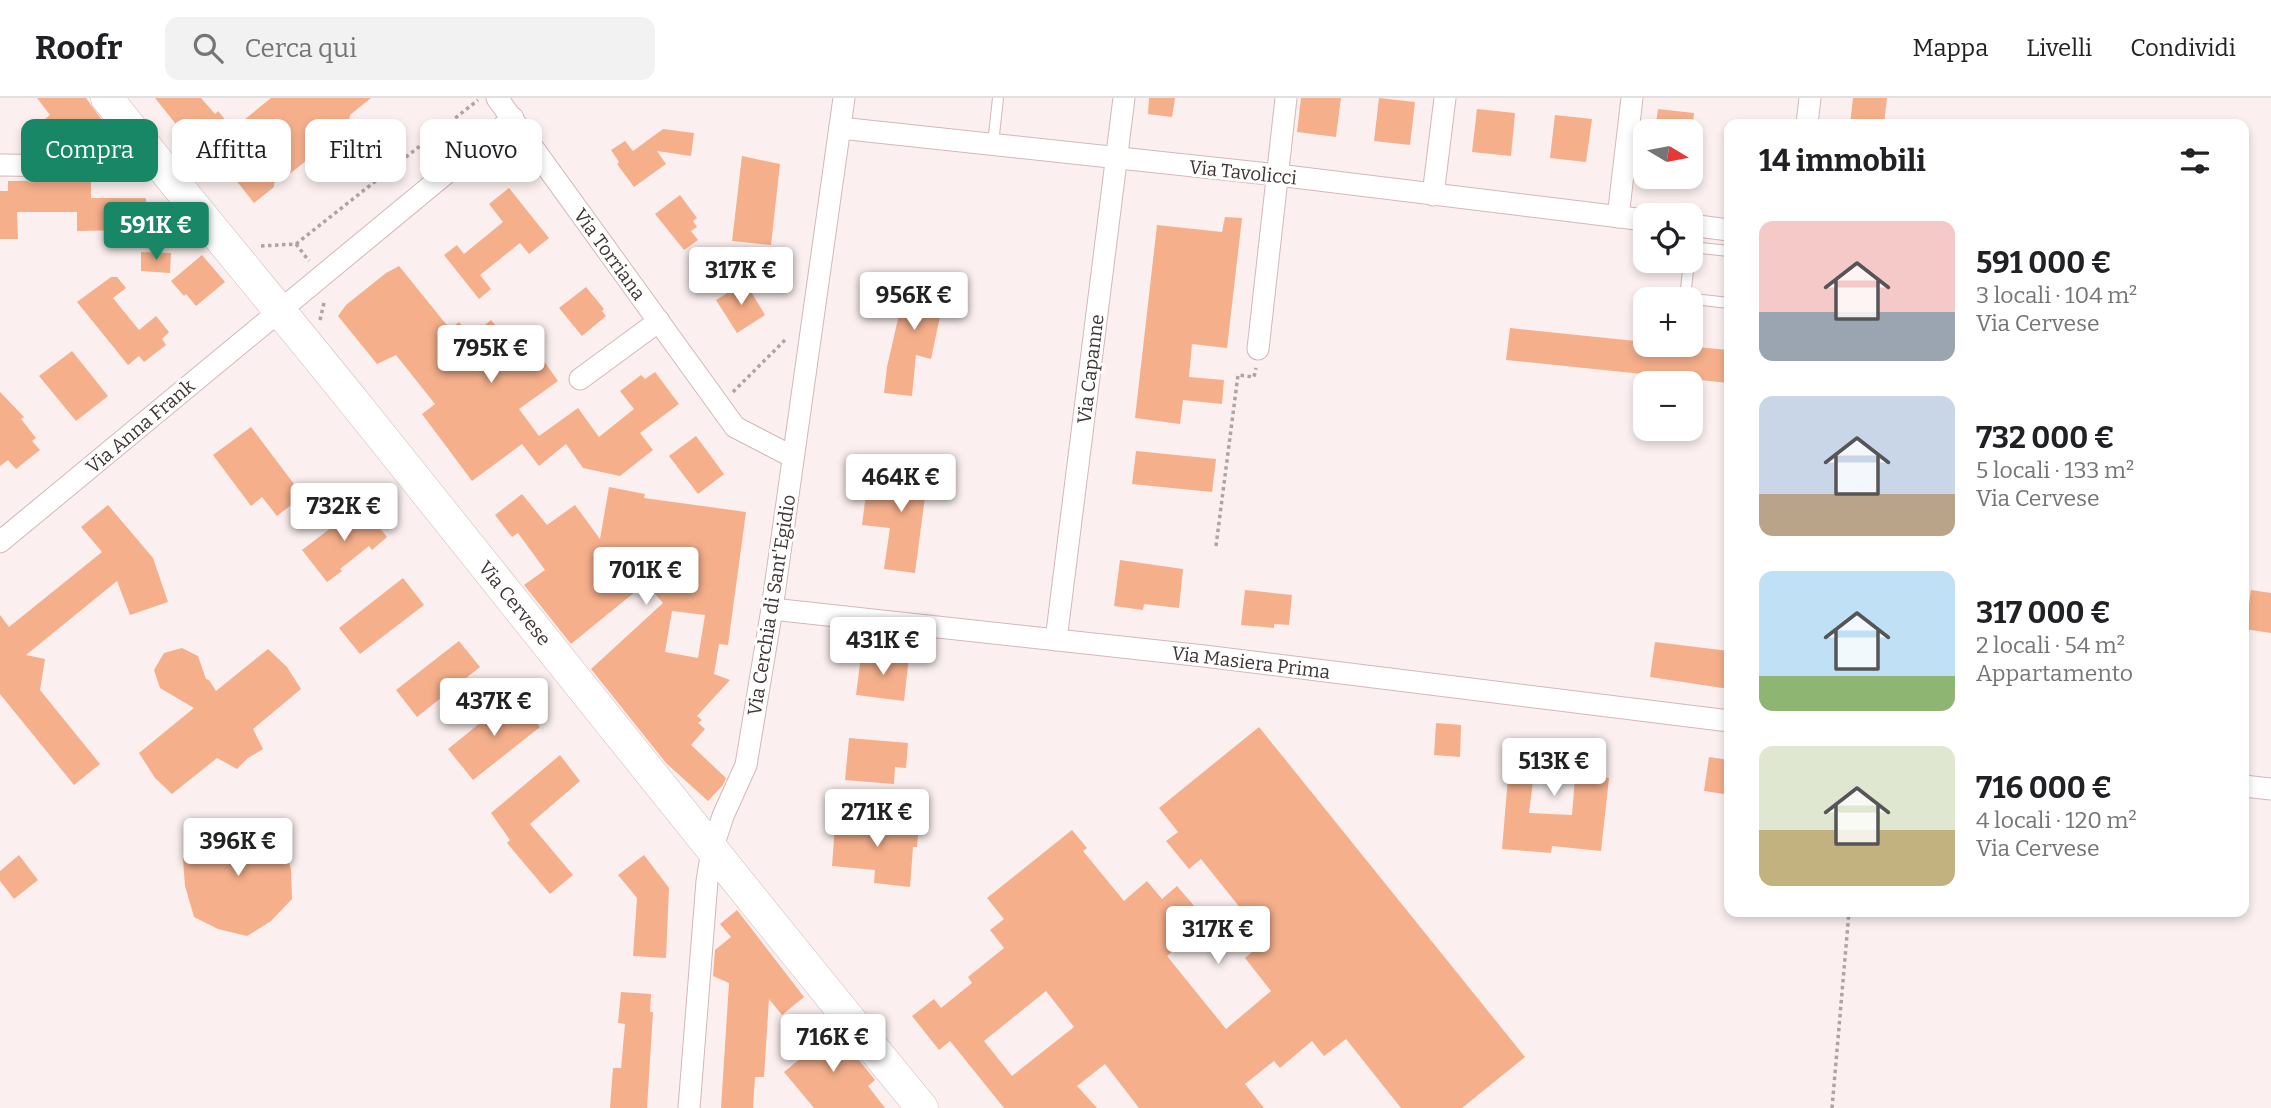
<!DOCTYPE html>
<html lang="it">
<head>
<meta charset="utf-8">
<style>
  body { margin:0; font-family:Bitter,serif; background:#f2f2f2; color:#202124; height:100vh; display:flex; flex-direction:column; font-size:26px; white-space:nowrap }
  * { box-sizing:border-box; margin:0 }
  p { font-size:23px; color:#757577 }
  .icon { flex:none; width:38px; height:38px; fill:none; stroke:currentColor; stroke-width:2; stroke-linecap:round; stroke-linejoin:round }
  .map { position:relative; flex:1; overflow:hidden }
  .details { position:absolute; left:1724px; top:21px; width:525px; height:798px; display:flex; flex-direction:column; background:#fff; border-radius:14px; box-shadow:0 4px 10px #0003 }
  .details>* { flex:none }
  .hud { position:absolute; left:21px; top:21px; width:665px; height:63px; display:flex; gap:14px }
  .needle { width:46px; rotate:100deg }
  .buttons { position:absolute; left:1633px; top:21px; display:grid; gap:14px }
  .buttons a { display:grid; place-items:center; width:70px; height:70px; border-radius:14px; background:#fff; box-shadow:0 4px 10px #0003; font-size:35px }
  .price { position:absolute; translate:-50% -60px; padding:0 16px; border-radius:7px; background:#fff; color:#222; font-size:23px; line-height:46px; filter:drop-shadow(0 2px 4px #0008) }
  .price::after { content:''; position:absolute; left:50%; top:42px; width:21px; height:16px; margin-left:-10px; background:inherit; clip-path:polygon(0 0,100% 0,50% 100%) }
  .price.on { background:#188765; color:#fff }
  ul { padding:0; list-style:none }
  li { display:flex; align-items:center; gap:21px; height:175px; padding:0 35px }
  li span { display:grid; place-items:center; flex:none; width:196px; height:140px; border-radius:14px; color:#555 }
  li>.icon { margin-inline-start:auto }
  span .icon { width:84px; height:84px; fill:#fffc; stroke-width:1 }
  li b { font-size:30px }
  h2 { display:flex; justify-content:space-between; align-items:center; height:84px; padding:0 35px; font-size:30px }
  .tag { padding:0 24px; border-radius:14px; background:#fff; box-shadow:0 4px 10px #0003; font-size:24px; line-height:63px }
  .tag.on { background:#188765; color:#fff }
  header { display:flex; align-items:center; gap:42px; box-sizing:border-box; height:98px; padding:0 35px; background:#fff; border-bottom:2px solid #e0e0e0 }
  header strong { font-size:33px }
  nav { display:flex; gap:38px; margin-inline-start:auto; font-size:24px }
  .search { width:490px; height:63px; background:#f2f2f2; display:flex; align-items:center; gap:18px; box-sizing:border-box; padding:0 24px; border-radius:14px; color:#757577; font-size:26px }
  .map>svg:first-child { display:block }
</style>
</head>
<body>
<header>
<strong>Roofr</strong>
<div class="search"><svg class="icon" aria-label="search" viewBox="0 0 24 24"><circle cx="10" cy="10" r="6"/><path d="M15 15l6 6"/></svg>Cerca qui</div>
<nav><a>Mappa</a><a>Livelli</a><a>Condividi</a></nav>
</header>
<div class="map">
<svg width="2271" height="1010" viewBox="0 0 2271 1010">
  <rect width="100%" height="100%" fill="#fbf0ef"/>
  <g fill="#f5af8b" fill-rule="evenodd">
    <polygon points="37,0 86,0 120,47 109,55 96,55 81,36 55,55 35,29 50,17"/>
    <polygon points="155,0 201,0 215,16 218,13 233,31 271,0 371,0 350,17 348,29 335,40 323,39 321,51 287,78 275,77 274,89 254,105 213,53 203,60"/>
    <polygon points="1149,0 1175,0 1172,19 1148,16"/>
    <polygon points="1301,0 1341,0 1336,39 1297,34"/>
    <polygon points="1379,0 1415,4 1410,47 1374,43"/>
    <polygon points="1853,0 1887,0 1884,26 1850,26"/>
    <polygon points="1477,11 1515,15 1511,58 1472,54"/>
    <polygon points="1658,11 1694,15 1692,33 1655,33"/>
    <polygon points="1555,17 1592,21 1586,64 1550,60"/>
    <polygon points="663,31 694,35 691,58 657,53 666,66 634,89 617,66 619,64 611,52 625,43 633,53"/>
    <polygon points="742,58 780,66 771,147 732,143"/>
    <polygon points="91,82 91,100 146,100 146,113 155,113 155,135 127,136 128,132 77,133 77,114 17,114 18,141 0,141 0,93 8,93 8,83"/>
    <polygon points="509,90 549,140 529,156 520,145 480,177 491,191 479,201 444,157 457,147 464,156 503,124 489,106"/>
    <polygon points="680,97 697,120 693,123 697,129 691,133 698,142 684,152 655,116"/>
    <polygon points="1225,119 1242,120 1227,250 1192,246 1189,279 1224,282 1222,306 1183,302 1180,326 1135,320 1157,127 1222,134"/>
    <polygon points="141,154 171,155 170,175 141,173"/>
    <polygon points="202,157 225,184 196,208 186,196 184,198 171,183"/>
    <polygon points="399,168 450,231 459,224 470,239 491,222 511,246 525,236 558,283 519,311 539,338 578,310 599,339 634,311 620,293 641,277 645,281 655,274 679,306 640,335 653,352 620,378 583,370 566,346 539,368 522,346 472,383 422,316 435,306 396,257 377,266 338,218 346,207 386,175"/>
    <polygon points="908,177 947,185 931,261 916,257 912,298 884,295 887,269"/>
    <polygon points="111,179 117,179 126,190 113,200 139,232 156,218 169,234 162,241 166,247 144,264 139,258 128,267 77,204"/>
    <polygon points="745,184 765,217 737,235 716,202"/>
    <polygon points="586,189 604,211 602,213 606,218 582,238 559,210"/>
    <polygon points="1510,230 1645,244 1645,247 1675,247 1729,252 1729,285 1506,262"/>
    <polygon points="72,253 108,298 76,323 39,278"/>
    <polygon points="0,294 24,319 21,321 36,340 32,343 40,352 16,371 8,362 0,368"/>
    <polygon points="251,329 303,398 277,418 262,399 251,408 213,357"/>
    <polygon points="696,338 724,376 698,396 669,358"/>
    <polygon points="1136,353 1216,361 1212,394 1132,386"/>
    <polygon points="900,357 930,361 915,475 884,471 890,430 862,427 866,396 894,399"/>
    <path d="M609,389L645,396L644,400L746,414L728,547L719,546L714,576L730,582L697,618L702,622L698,625L705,631L691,647L726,680L723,687L708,703L666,665L591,571L663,505L646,485L571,546L524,487L545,472L518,435L512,439L495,417L522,396L547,427L575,407L600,441ZM672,513L705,517L698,560L665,554Z"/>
    <polygon points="108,407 153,460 168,504 130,517 117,483 26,557 45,561 40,592 100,666 74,687 0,596 0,517 9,529 102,454 81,429"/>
    <polygon points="361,407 387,439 372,452 369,448 340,471 342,473 327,484 302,452"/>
    <polygon points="1120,462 1183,471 1179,510 1144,506 1143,512 1114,508"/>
    <polygon points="403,480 424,507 360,556 339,530"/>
    <polygon points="1245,492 1292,497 1289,527 1274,526 1274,530 1241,527"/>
    <polygon points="2251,492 2271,495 2271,535 2244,531 2244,512 2248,513"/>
    <polygon points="459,543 480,569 417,619 396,592"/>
    <polygon points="1655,544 1729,553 1729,591 1650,579"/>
    <polygon points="182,550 198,558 206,581 209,582 216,593 268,551 287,569 301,591 253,631 263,651 248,660 237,671 217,660 172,696 155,680 139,655 194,610 160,590 154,572 164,555"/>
    <polygon points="881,556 909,559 904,603 856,597 861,558 880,560"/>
    <polygon points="512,599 522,610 524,609 540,629 473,682 448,651"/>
    <polygon points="1436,625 1461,627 1460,659 1434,657"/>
    <path d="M1259,629L1525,959L1462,1010H1401L1346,941L1324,958L1312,943L1280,970L1274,963L1245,986L1264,1010H1139L1105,966L1077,988L1097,1010H1004L950,943L939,952L912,918L934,901L941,910L972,885L968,879L1004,850L990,832L1004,821L987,800L1072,732L1087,750L1083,753L1124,803L1147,783L1162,801L1177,788L1208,824L1167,858L1226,931L1271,893L1245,860L1266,842L1201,761L1189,771L1166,743L1178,734L1159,710ZM1046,893L1074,929L1012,978L984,943Z"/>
    <polygon points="849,640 908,645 906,670 895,669 894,686 845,682"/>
    <path d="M1526,642L1596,648L1593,678L1609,680L1601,753L1552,748L1551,755L1502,751L1511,643L1526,645ZM1534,675L1575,680L1572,717L1529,715Z"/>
    <polygon points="560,657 580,683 530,726 573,777 550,796 507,745 510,742 491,715"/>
    <polygon points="1709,659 1729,662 1729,691 1724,690 1724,696 1704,693"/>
    <polygon points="843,721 919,725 917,749 913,749 910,789 874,785 875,772 832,768 835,728 843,729"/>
    <polygon points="229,723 257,728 283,744 291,771 292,801 271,823 247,838 218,831 194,819 185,788 183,761 203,738"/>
    <polygon points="19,757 38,782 14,801 0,783 0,773"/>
    <polygon points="644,757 669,790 666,860 633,858 637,800 618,777"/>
    <polygon points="737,812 804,899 782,917 769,901 764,979 755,979 753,1010 721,1010 729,885 713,878 715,852 731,839 720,826"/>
    <polygon points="621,894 651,896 650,914 653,914 647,1010 610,1010 613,970 621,970 625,926 618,925"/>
    <polygon points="827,922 875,982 868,988 885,1010 814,1010 784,974 813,950 805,940"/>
  </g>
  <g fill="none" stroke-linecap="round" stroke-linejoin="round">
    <defs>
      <g id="lane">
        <polyline points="993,46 998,0"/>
        <polyline points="1691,149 1729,153"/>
        <polyline points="1689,163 1685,200 1729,205"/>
      </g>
      <g id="street">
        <polyline points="497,0 735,329 793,359"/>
        <polyline points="1807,26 1810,0"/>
        <polyline points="840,30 1278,77 1645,122"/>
        <polyline points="0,67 161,69"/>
        <polyline points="1433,97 1445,0"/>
        <polyline points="1618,119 1632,0"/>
        <polyline points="1690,127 1729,132"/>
        <polyline points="1258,251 1286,0"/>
        <polyline points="580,281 659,223"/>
        <polyline points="0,444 513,20"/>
        <polyline points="772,511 1204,558 1729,623"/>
        <polyline points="1056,542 1124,0"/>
        <polyline points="2244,688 2271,691"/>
        <polyline points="689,1010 707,783 712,752 723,718 746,667 772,511 844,0"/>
      </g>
      <path id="secondary" d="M107,0C190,106 278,209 362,314C548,546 733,780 922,1010"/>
    </defs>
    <use href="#lane" stroke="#d3b8b7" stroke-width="12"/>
    <use href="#street" stroke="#d3b8b7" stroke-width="23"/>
    <use href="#secondary" stroke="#d3b8b7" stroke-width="33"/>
    <g stroke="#afa4a3" stroke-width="3.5" stroke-dasharray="3.5 3.5" stroke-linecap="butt">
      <polyline points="296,146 478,2"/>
      <polyline points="261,148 296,146 309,163"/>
      <polyline points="320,222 324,205"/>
      <polyline points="733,294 787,240"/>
      <polyline points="1216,448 1238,277 1254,279 1256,270"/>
      <polyline points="1832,1010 1849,814"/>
    </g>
    <use href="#lane" stroke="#fff" stroke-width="10"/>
    <use href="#street" stroke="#fff" stroke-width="21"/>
    <use href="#secondary" stroke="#fff" stroke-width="32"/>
  </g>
  <g text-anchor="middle" stroke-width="6" stroke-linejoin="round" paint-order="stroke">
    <g font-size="19" fill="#413535" stroke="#fff">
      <text transform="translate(1243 74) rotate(6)" y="7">Via Tavolicci</text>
      <text transform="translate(610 156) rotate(54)" y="7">Via Torriana</text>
      <text transform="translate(1090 271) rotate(-83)" y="7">Via Capanne</text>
      <text transform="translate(140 328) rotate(-40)" y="7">Via Anna Frank</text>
      <text transform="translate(515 505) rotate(51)" y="7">Via Cervese</text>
      <text transform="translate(771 507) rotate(-81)" y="7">Via Cerchia di Sant'Egidio</text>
      <text transform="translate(1251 564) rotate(7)" y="7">Via Masiera Prima</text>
    </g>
  </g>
</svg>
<div class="buttons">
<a><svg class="needle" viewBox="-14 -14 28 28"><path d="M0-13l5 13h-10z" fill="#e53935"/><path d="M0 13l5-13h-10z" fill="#757577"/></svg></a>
<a><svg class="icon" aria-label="locate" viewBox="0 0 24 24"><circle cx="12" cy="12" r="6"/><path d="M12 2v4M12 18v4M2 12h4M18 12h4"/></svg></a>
<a>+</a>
<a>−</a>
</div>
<b class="price on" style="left:156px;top:164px">591K €</b>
<b class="price" style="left:741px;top:209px">317K €</b>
<b class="price" style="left:914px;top:234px">956K €</b>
<b class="price" style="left:491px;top:287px">795K €</b>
<b class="price" style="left:901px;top:416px">464K €</b>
<b class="price" style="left:344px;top:445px">732K €</b>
<b class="price" style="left:646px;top:509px">701K €</b>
<b class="price" style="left:883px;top:579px">431K €</b>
<b class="price" style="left:494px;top:640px">437K €</b>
<b class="price" style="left:1554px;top:700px">513K €</b>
<b class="price" style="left:877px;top:751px">271K €</b>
<b class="price" style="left:238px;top:780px">396K €</b>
<b class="price" style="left:1218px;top:868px">317K €</b>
<b class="price" style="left:833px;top:976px">716K €</b>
<div class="hud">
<a class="tag on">Compra</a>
<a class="tag">Affitta</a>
<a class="tag">Filtri</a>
<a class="tag">Nuovo</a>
</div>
<section class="details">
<h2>14 immobili<svg class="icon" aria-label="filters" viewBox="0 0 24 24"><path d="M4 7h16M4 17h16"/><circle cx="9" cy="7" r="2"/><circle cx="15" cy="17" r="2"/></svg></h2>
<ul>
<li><span style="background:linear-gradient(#f6c9c9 65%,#9aa5b1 0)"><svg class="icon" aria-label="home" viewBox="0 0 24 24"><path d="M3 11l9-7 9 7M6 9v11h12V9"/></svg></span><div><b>591 000 €</b><p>3 locali · 104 m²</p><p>Via Cervese</p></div></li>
<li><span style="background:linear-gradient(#c9d6e8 70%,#b9a48a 0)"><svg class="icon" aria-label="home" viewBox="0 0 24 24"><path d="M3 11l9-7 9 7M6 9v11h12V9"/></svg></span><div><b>732 000 €</b><p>5 locali · 133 m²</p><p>Via Cervese</p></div></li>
<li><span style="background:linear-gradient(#bfe0f5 75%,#8fb573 0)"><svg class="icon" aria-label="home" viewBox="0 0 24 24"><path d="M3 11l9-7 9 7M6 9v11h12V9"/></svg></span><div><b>317 000 €</b><p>2 locali · 54 m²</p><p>Appartamento</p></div></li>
<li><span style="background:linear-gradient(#dfe7d0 60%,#c2b280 0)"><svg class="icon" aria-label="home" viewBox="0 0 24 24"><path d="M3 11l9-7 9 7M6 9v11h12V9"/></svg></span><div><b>716 000 €</b><p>4 locali · 120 m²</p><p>Via Cervese</p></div></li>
</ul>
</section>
</div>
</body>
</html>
